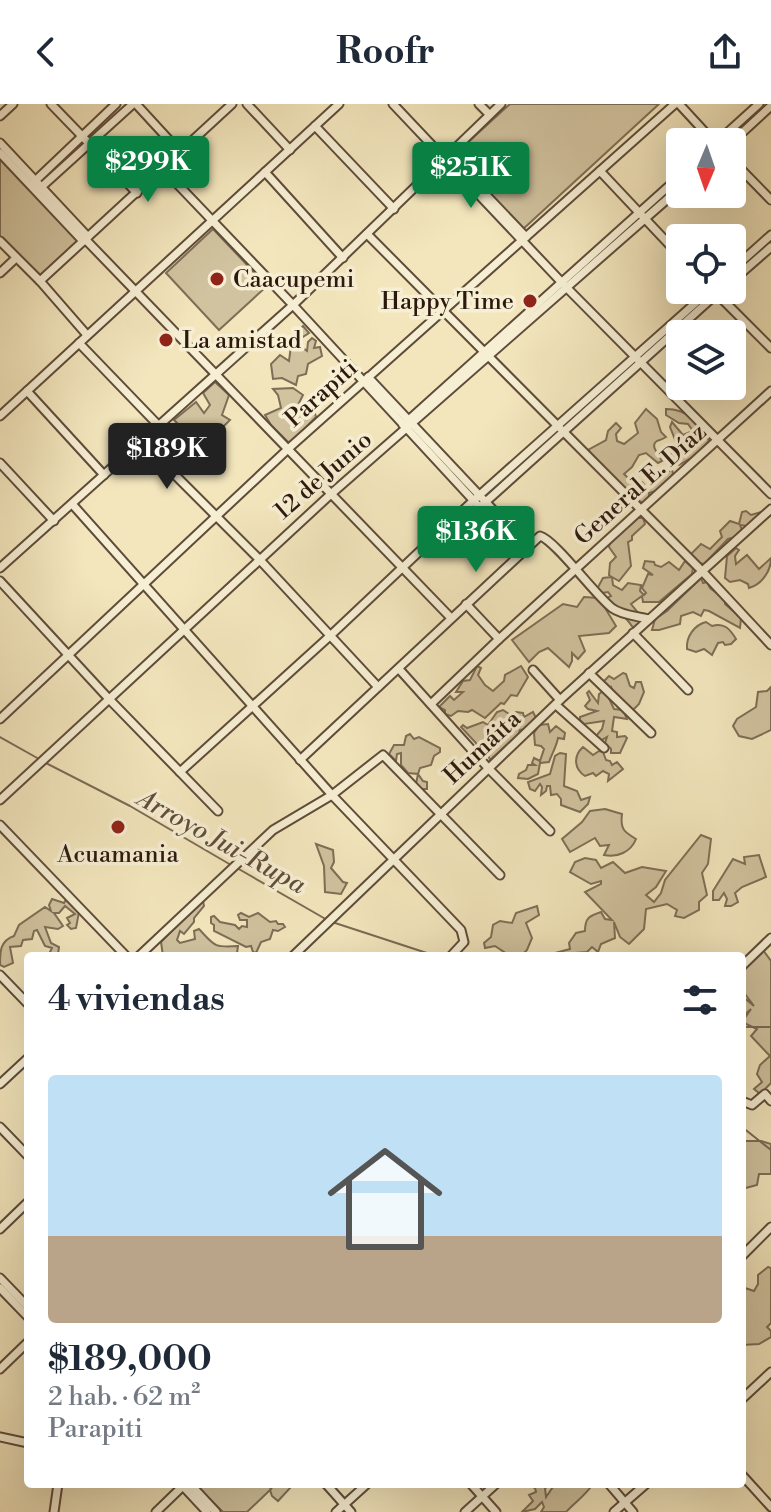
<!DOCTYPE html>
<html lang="es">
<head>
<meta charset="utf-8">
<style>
  body { margin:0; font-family:"Libre Bodoni",serif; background:#f6f6f7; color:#1f2937; height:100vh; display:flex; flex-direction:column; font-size:30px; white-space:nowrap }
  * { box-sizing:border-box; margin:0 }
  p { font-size:26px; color:#747a83 }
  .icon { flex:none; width:44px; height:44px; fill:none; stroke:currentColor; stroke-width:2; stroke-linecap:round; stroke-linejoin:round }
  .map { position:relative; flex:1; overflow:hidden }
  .details { position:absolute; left:24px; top:848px; width:722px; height:536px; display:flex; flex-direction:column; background:#fff; border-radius:8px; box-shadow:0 8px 32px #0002 }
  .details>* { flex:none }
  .needle { width:52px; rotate:182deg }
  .tools { position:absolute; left:666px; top:24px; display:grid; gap:16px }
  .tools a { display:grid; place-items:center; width:80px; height:80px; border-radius:8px; background:#fff; box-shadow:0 8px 32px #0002; font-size:40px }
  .price { position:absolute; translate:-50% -68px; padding:0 18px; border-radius:8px; background:#0b8043; color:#fff; font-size:26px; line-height:52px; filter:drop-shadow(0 2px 4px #0008) }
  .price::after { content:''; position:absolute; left:50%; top:48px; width:24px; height:18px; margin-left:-12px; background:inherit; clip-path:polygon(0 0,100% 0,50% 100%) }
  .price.selected { background:#222; color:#fff }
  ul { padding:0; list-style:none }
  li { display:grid; align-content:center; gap:16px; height:424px; padding:0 24px }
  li+li { border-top:2px solid #e0e1e3 }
  li span { display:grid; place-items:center; height:248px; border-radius:8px; color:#555 }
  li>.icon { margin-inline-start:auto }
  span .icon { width:144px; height:144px; fill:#fffc; stroke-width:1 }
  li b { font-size:34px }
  h2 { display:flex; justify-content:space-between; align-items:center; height:96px; padding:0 24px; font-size:34px }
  header { display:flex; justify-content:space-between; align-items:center; height:104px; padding:0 24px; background:#fff; font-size:36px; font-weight:800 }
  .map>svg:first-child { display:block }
</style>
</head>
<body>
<header><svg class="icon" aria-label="back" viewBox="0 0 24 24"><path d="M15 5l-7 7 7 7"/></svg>Roofr<svg class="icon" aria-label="share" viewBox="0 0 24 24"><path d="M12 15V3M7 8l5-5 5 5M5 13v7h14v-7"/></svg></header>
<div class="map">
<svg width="771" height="1408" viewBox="0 0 771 1408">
  <rect width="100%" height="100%" fill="#f3e6bd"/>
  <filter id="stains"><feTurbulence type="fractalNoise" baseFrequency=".0025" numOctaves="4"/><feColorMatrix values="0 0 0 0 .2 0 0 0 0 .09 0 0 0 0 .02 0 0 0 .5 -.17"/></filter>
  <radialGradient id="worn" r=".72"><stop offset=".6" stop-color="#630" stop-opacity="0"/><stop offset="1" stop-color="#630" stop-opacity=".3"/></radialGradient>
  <g fill="#d1c39f" stroke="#7e6e56" stroke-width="2">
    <polygon points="510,0 659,0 522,126 453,52"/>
    <polygon points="0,51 80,137 36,175 0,137"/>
    <polygon points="213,125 267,182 219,226 166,169"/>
    <polygon points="303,222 309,229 295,238 307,247 308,238 312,234 316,237 314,244 320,243 322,252 308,260 306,270 298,272 296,281 282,274 273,275 271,260 280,251 289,257 292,234"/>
    <polygon points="215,278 229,291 222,311 230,316 202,344 174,316 196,298 204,309 210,301 203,289"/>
    <polygon points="293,284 303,291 299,299 314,306 316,313 290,340 271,321 265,311 281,304 278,291 273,285"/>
    <path d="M646,305L657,315L661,328L666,333C663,335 660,336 657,337C649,342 660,351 662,357L658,359L646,349L639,351L632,363L624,370L633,379L642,378L647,384L658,376L665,366L667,368L672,365L673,370L662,385L649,389V395L643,399L631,392L588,346L606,336L608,327L616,319L621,324L616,330L617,337L624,340L638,329L635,319Z"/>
    <path d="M666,305C688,305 699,319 709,337L696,351L679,361L665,356L678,343L670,323L672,318L683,331L693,327L688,320L679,319L666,311Z"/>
    <polygon points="746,407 751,411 761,408 757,416 747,422 740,421 742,426 736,433 728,435 704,460 698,459 691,450 701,440 710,445 722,433 720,427 730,417 739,420 742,408"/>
    <path d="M636,414H643L645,420L632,432V436L628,438L631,462L619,477L612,473L613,481L622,486L628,479L641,481L640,487L644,491L646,489L642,484L648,470L653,471L643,464L645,457L654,458L655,461L661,463L669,458L679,466L685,457L693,464L692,470L659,498H643L642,492L631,500L643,515L634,525C626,513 617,504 607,494L611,492L608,488L602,489L597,485L603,474L611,473L609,471L610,459L616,453L609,443L610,438Z"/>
    <path d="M736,444L739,446L735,452L736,460L747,451L759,465L771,454C771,467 762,480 749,484L748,480L740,476L730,478L725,474L727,452Z"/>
    <polygon points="701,474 703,479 707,478 710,484 726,496 725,500 741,514 740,524 709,507 704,506 701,512 693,508 681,512 680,520 659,526 652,526 655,515 667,507"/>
    <polygon points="584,493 599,494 616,522 609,529 579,532 585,547 578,555 572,549 572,557 569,563 548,544 539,548 529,558 512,536 563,500 577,503"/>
    <path d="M706,518L712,522C724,518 730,525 736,535L731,540L725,541L723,538L718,539L712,551L704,545L696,548L687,545C686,533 694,521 706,518Z"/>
    <polygon points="477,562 481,564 478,571 485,581 493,587 504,577 505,571 521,562 528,573 517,592 511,591 504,600 501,599 485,614 472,606 468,608 458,607 451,612 445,610 445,606 439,603 450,592 454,596 463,588 456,588 463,577 470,576"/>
    <polygon points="623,569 626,570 630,582 634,584 636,578 641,578 644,588 639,600 631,608 615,591 611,583 609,586 605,584 604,577 609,572 614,575"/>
    <polygon points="771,583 771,626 752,635 739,632 733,622 737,615 756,603 758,588 767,587"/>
    <polygon points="605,586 614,605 623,606 627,615 614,613 612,627 617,628 617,633 625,632 627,634 620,649 611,649 611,645 605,639 607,633 600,637 596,632 602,625 604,617 584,620 580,616 580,613 597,607 588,605 585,602 590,596 587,589 589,587 598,599 599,590"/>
    <polygon points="503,606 512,612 516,608 523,609 524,613 533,608 537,616 526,625 520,626 516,636 513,635 490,656 487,648 479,648 476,639 461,623 463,621 467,624 483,618 488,621 497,608"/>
    <path d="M548,620L550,628L556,622L565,629L564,635L558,634C556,644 552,649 549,658L540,659L538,670L528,675L518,674L519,670L526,666L528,661H535L532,659L534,654L540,657L544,645L541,642L535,641L534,629L539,621Z"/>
    <polygon points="410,630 414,635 419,633 440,644 440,648 434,652 431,661 420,664 418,670 423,677 427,678 427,685 421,685 416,680 418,670 408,669 401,661 401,649 397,650 396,657 389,650 394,641 404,641 406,632"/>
    <path d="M583,643L593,651L599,647L603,648L606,656L610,657L612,661L617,658L623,665L608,677L609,670L603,667L596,672L593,669L585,672C574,665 573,652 583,643Z"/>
    <polygon points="560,649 566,650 564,682 577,687 581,696 590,693 588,700 580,708 561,701 561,695 557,690 551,691 550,682 547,682 546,687 541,691 542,683 540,680 535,687 530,685 528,678 550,670 555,652"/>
    <path d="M605,705L622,710C620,725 624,728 636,735C631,748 617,754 604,751L609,741L600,742L595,734L570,748L562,735L582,718L590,707Z"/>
    <path d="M701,731L711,735L708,760L702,769L707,791L699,798V806L684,814L675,812L677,806L667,800L646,805L644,825L629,840L620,833L614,818L615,834L601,840L598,848L592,843L587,848L576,849V852H544L570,845L569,839L576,829L585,827C585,814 589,812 601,808L605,815L612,816L585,788L601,780V777L591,780L570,768L575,758L585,754L596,756L601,764L613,758L625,769L642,763L666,767L656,783L646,791L654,798L661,789L665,776Z"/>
    <polygon points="316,740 333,746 334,758 331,764 343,778 347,779 341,790 325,788 324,762"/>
    <polygon points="759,751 766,773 742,783 735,789 738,798 731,802 725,802 727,795 724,789 719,796 713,796 713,787 733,755 745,760 744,753"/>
    <path d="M67,794L79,808L76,824L71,825L67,821L70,819L67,814L75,810L65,802L59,809H54L63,822L58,825L45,823L51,839L59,843L58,850L48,852L52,844L45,842L37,826L34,827L32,835L23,836L21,842L10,843L13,859L4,863L0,861C0,847 0,837 14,832L19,821L45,803L51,807L49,801L52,795L64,799Z"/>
    <path d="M203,797L204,802L194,814V818L184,830L180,827L177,836L180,839L195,835L194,827L199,825C214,841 213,844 238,842L237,849L240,852H163L161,838L193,804Z"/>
    <polygon points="537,802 539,811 526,819 532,834 527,846 521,852 510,852 495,842 485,844 484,839 491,833 493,821 500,817 512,819 516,809"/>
    <polygon points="241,809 249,813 258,809 270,818 276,817 278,820 283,820 285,823 278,827 273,826 270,835 261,838 256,849 253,848 251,842 246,843 214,827 214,821 211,819 211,813 214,812 220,818 235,821 239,825 242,822 247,823 247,816 240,816 238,811"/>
    <polygon points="763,846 771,857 771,979 760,990 754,985 762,978 757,970 760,961 770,952 751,932 757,925 742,918 751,905 742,913 742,892 754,902 742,886 742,866"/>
    <polygon points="742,1037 761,1037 771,1040 771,1070 759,1070 757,1081 742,1085"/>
    <polygon points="768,1163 771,1164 771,1219 767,1223 771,1227 771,1233 759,1240 742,1241 742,1183 754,1187 758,1180 758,1171"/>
    <polygon points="194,1380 267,1380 271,1385 274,1380 289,1380 291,1383 278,1397 272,1392 270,1386 247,1408 223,1408"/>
    <path d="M527,1380H553L545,1384L546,1393L555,1380H593C585,1392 575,1398 566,1408H541L544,1403L542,1398L535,1405L522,1408L533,1397L529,1391L536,1388L535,1384Z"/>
  </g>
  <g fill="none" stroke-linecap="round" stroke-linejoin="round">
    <g stroke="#7b6a54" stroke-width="2">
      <polyline points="0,633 39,655"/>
      <polyline points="44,658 130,702 231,761"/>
      <polyline points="237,764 329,817 436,852"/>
      <polyline points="742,923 771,923"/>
      <polyline points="742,1023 771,1046"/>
    </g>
    <defs>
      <g id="minor">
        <polyline points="51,0 137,89"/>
        <polyline points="136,0 181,49"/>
        <polyline points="247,0 290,46"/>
        <polyline points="393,0 567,184 771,390"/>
        <polyline points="479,0 489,10"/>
        <polyline points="679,0 714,38"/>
        <polyline points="0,12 13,0"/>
        <polyline points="315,22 394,105"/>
        <polyline points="717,38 759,0"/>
        <polyline points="732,38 771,2"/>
        <polyline points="0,39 88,133"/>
        <polyline points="0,49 83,137"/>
        <polyline points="448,51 526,133"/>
        <polyline points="732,56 771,96"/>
        <polyline points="163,65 293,201 522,449"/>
        <polyline points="600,67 680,152"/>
        <polyline points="265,68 343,154"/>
        <polyline points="34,78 116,0"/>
        <polyline points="37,87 133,0"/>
        <polyline points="367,130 702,467 771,541"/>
        <polyline points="85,135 451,514"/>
        <polyline points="0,137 40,177 87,231"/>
        <polyline points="732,166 771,131"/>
        <polyline points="0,169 16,154"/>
        <polyline points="40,177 232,0"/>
        <polyline points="732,177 771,143"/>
        <polyline points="716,189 771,244"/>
        <polyline points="79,239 159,322"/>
        <polyline points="368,273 528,443"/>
        <polyline points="27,287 104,371"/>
        <polyline points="0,312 339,0"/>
        <polyline points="403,321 680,72"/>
        <polyline points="142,338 259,455 378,583"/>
        <polyline points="0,359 54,417"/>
        <polyline points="73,401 332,691 461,826 464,838 451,852"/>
        <polyline points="480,403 721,186"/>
        <polyline points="0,464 293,201 501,0"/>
        <polyline points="0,477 109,595 218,707"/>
        <polyline points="466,500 499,535"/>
        <polyline points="633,529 688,586"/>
        <polyline points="399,565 489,665 550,727"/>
        <polyline points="533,566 560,596"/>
        <polyline points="589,569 651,629"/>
        <polyline points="431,600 499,535 771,287"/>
        <polyline points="556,601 604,644"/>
        <polyline points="0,615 288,345 675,0"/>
        <path d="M300,656L540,432C555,436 595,491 612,504C621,511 637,512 648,515"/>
        <polyline points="180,668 331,531 474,396 710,186"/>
        <polyline points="0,696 331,390 680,84"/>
        <polyline points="0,721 126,852"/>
        <polyline points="139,852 273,726 332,691 383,651 500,771"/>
        <polyline points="293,852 560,596 771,405"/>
        <polyline points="742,862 771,834"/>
        <polyline points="0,871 28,900"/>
        <polyline points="0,980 28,954"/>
        <polyline points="742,997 752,1001 765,990 771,997"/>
        <polyline points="0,1023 28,1052"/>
        <polyline points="0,1125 28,1098"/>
        <polyline points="742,1152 771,1123"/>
        <polyline points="0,1174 28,1203"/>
        <polyline points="0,1184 28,1213"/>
        <polyline points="0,1265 28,1238"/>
        <polyline points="742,1295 771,1268"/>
        <polyline points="0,1333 28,1339"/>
        <polyline points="742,1371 771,1403"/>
        <polyline points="181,1380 207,1408"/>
        <polyline points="190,1380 216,1408"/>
        <polyline points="326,1380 351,1408"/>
        <polyline points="471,1380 496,1408"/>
        <polyline points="609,1380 633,1408"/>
        <polyline points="54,1408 58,1380"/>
        <polyline points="156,1408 185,1380"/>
        <polyline points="336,1408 367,1380"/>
        <polyline points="465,1408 496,1380"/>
        <polyline points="614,1408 646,1380"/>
      </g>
    </defs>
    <use href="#minor" stroke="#5e4c3a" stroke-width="11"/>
    <use href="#minor" stroke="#f7efd4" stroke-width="7"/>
  </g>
  <g fill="#8f2418" stroke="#f7efd4" stroke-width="3">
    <circle cx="217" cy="175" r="8"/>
    <circle cx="530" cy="197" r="8"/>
    <circle cx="166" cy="236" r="8"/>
    <circle cx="118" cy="723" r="8"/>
  </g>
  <g text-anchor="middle" stroke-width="7" stroke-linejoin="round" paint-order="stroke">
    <g font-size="24" fill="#2c190e" stroke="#f7efd4" text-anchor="start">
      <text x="233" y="183">Caacupemi</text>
      <text x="514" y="205" text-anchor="end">Happy Time</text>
      <text x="182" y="244">La amistad</text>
      <text x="118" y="758" text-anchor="middle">Acuamania</text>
    </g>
    <g font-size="24" fill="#2c190e" stroke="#f7efd4">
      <text transform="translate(321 289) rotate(-42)" y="8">Parapiti</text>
      <text transform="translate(323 371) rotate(-41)" y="8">12 de Junio</text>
      <text transform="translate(640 380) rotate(-42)" y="8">General E. Díaz</text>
      <text transform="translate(482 643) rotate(-43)" y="8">Humáita</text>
    </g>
    <g font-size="26" font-style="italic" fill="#604f3c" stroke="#f7efd4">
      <text transform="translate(222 737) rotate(29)" y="9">Arroyo Jui-Rupa</text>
    </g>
  </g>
  <rect width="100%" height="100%" filter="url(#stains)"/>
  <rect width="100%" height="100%" fill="url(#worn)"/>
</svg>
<div class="tools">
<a><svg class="needle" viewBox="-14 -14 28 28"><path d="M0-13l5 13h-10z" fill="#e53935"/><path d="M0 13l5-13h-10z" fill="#747a83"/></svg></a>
<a><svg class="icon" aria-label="locate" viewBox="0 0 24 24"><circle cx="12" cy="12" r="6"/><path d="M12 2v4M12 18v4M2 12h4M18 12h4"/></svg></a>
<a><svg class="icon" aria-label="layers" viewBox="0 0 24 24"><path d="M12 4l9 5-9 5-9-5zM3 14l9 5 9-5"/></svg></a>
</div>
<b class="price" style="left:148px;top:100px">$299K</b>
<b class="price" style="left:471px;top:106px">$251K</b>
<b class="price selected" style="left:167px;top:387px">$189K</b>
<b class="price" style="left:476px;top:470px">$136K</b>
<section class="details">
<h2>4 viviendas<svg class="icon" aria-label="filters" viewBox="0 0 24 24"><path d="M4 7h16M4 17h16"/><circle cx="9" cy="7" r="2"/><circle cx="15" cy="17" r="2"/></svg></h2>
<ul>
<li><span style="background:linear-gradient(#bfe0f5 65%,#b9a48a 0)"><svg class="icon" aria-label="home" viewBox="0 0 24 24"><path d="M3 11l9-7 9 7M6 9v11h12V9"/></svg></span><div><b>$189,000</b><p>2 hab. · 62 m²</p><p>Parapiti</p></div></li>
</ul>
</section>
</div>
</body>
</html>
